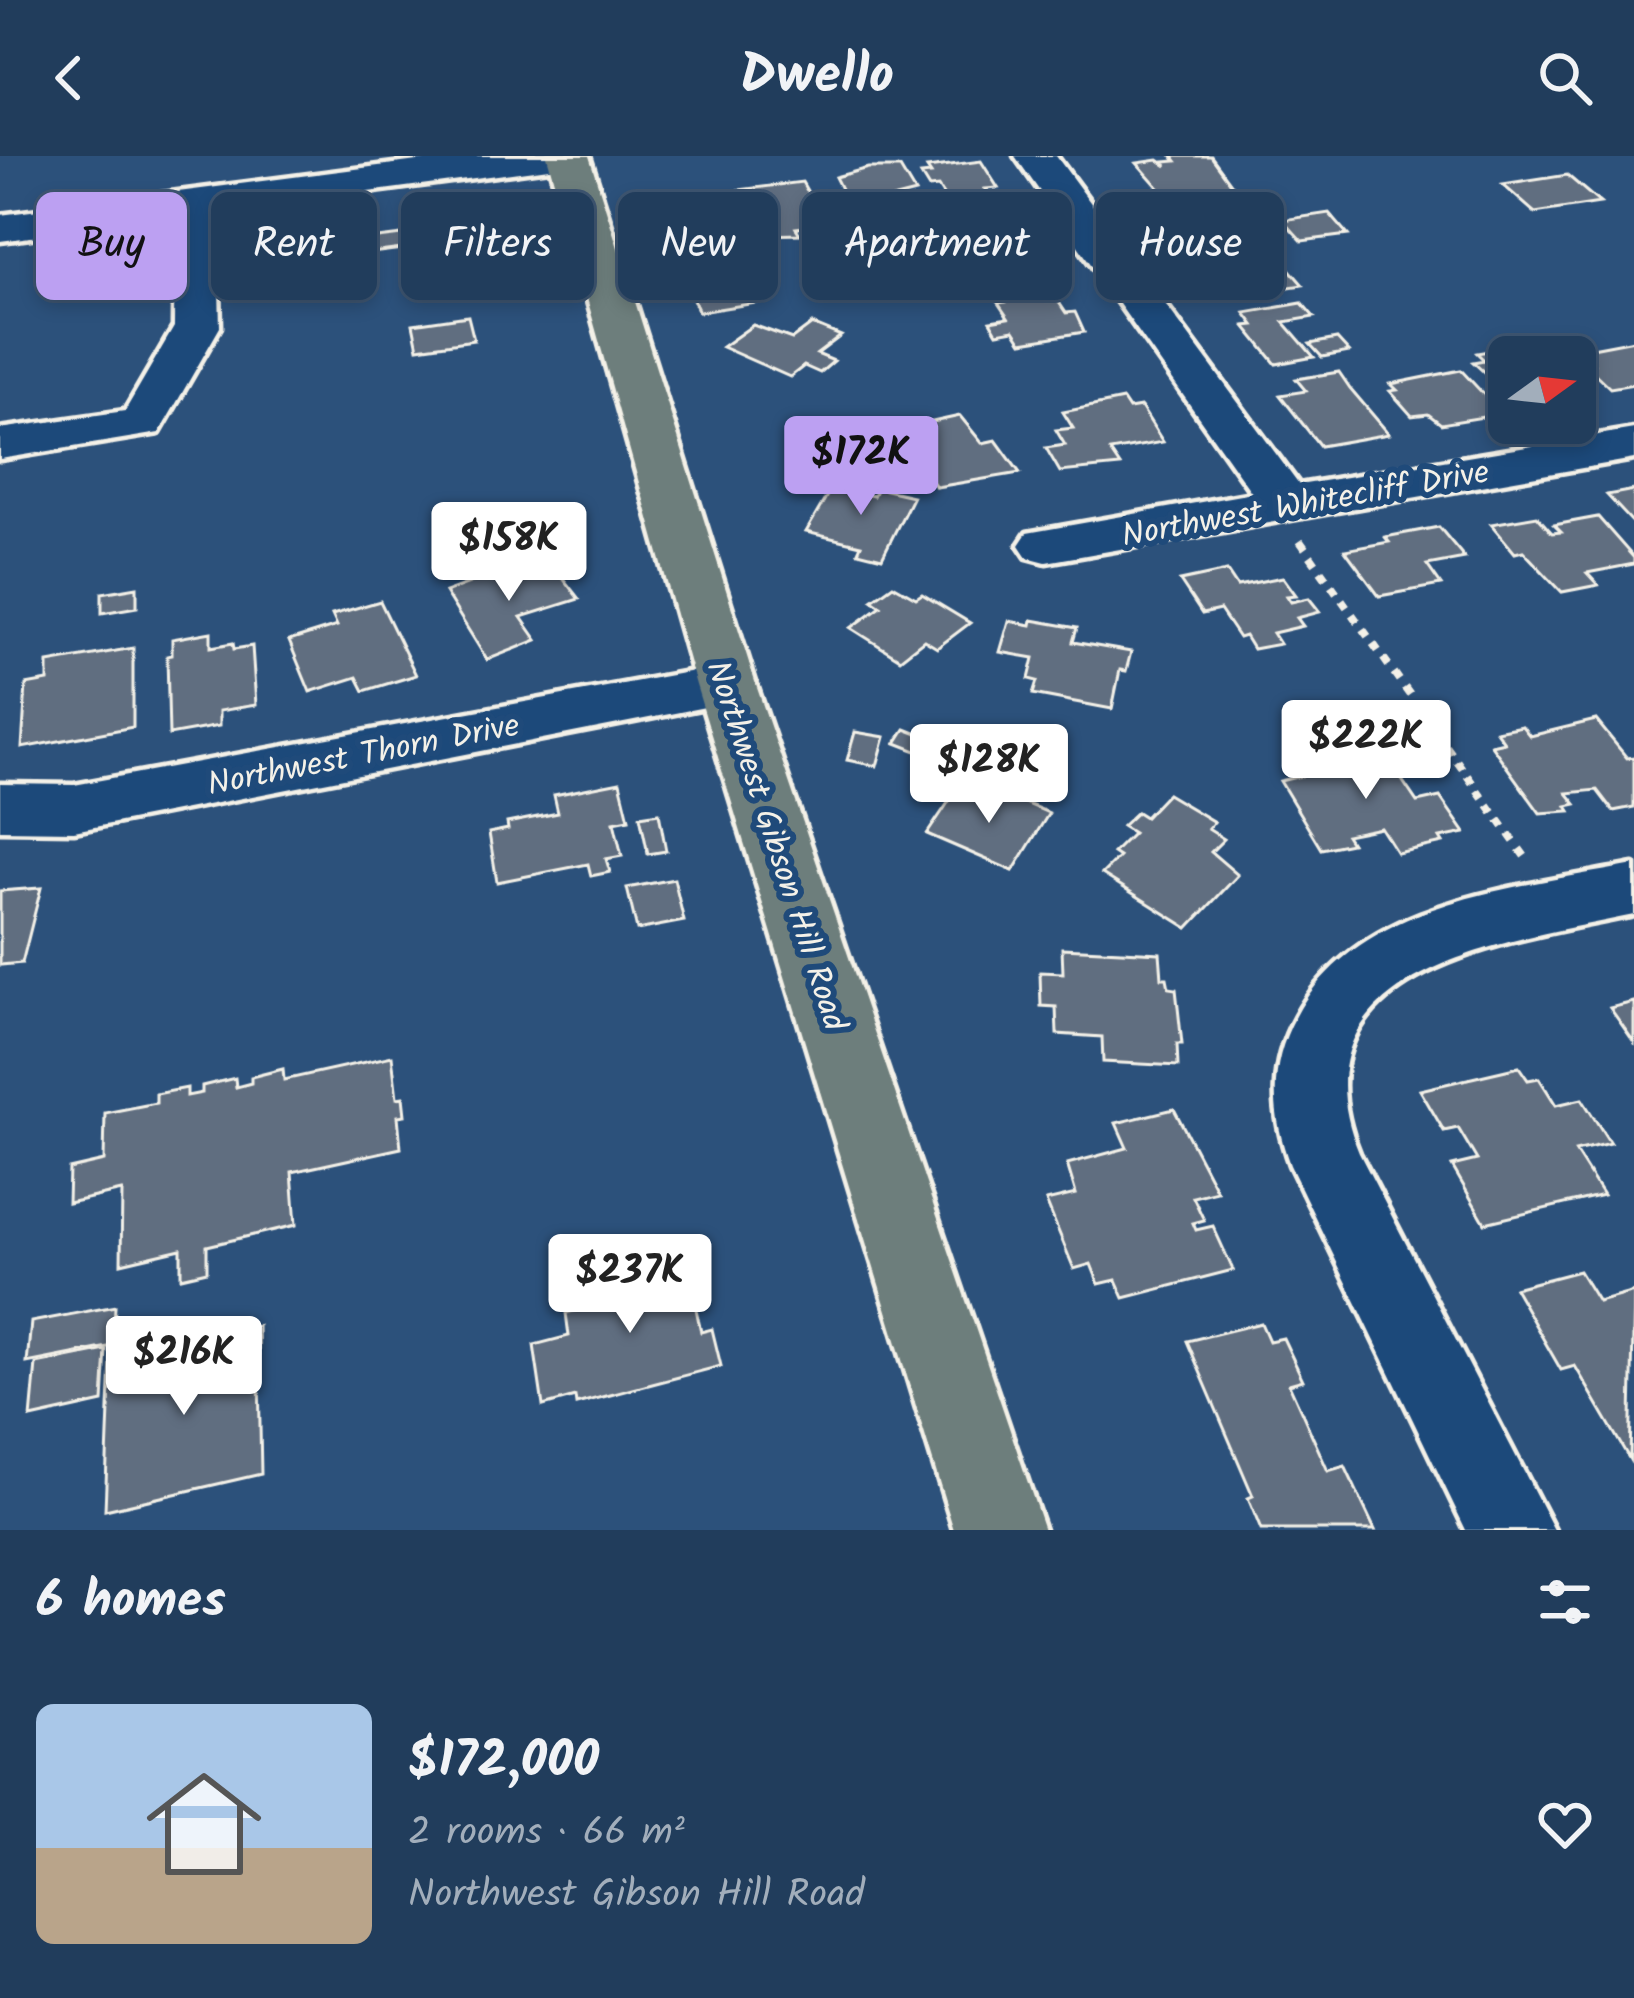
<!DOCTYPE html>
<html lang="en">
<head>
<meta charset="utf-8">
<style>
  body { margin:0; font-family:Kalam,sans-serif; background:#2d4865; color:#f1f3f6; height:100vh; display:flex; flex-direction:column; font-size:45px; white-space:nowrap }
  * { box-sizing:border-box; margin:0 }
  p { font-size:39px; color:#a2aebb }
  .icon { flex:none; width:66px; height:66px; fill:none; stroke:currentColor; stroke-width:2; stroke-linecap:round; stroke-linejoin:round }
  .map { position:relative; height:1374px; overflow:hidden }
  .side { display:flex; flex-direction:column; background:#213d5c; flex:1 }
  .side>* { flex:none }
  .banner { position:absolute; left:36px; top:36px; width:1563px; height:108px; display:flex; gap:24px }
  .needle { width:78px; rotate:75deg }
  .tools { position:absolute; left:1488px; top:180px; display:grid; gap:24px }
  .tools a { display:grid; place-items:center; width:108px; height:108px; border-radius:18px; background:#213d5c; box-shadow:0 6px 18px #0003,0 0 0 3px #3e5672; font-size:60px }
  .price { position:absolute; translate:-50% -102px; padding:0 27px; border-radius:12px; background:#fff; color:#222; font-size:39px; line-height:78px; filter:drop-shadow(0 3px 6px #0008) }
  .price::after { content:''; position:absolute; left:50%; top:72px; width:36px; height:27px; margin-left:-18px; background:inherit; clip-path:polygon(0 0,100% 0,50% 100%) }
  .price.current { background:#bca0f2; color:#111 }
  ul { padding:0; list-style:none }
  li { display:flex; align-items:center; gap:36px; height:300px; padding:0 36px }
  li+li { border-top:3px solid #3e5672 }
  li span { display:grid; place-items:center; flex:none; width:336px; height:240px; border-radius:18px; color:#555 }
  li>.icon { margin-inline-start:auto }
  span .icon { width:144px; height:144px; fill:#fffc; stroke-width:1 }
  li b { font-size:51px }
  h2 { display:flex; justify-content:space-between; align-items:center; height:144px; padding:0 36px; font-size:51px }
  .chip { padding:0 42px; border-radius:18px; background:#213d5c; box-shadow:0 6px 18px #0003,0 0 0 3px #3e5672; font-size:42px; line-height:108px }
  .chip.current { background:#bca0f2; color:#111 }
  header { display:flex; justify-content:space-between; align-items:center; height:156px; padding:0 36px; background:#213d5c; font-size:54px; font-weight:700 }
  .map>svg:first-child { display:block }
</style>
</head>
<body>
<header><svg class="icon" aria-label="back" viewBox="0 0 24 24"><path d="M15 5l-7 7 7 7"/></svg>Dwello<svg class="icon" aria-label="search" viewBox="0 0 24 24"><circle cx="10" cy="10" r="6"/><path d="M15 15l6 6"/></svg></header>
<div class="map">
<svg width="1634" height="1374" viewBox="0 0 1634 1374">
  <rect width="100%" height="100%" fill="#2c517b"/>
  <filter id="ink" filterUnits="userSpaceOnUse"><feTurbulence type="fractalNoise" baseFrequency=".00833" numOctaves="2"/><feDisplacementMap in="SourceGraphic" scale="24" xChannelSelector="R" yChannelSelector="G"/><feConvolveMatrix kernelMatrix="1 2 1 2 8 2 1 2 1" color-interpolation-filters="sRGB"/></filter>
  <g filter="url(#ink)">
    <g fill="#606e80" stroke="#f4f1e8" stroke-width="3">
      <polygon points="1172,0 1211,0 1233,30 1166,40 1137,7 1158,4 1167,10 1164,6 1176,5"/>
      <polygon points="981,5 998,32 985,33 997,50 954,56 938,31 929,32 921,19 931,18 927,12"/>
      <polygon points="868,12 900,12 915,37 880,46 886,55 854,59 835,21"/>
      <polygon points="1567,19 1600,47 1535,57 1503,29"/>
      <polygon points="802,26 826,68 796,72 800,78 763,79 739,34"/>
      <polygon points="713,56 739,63 736,66 744,68 740,72 747,74 725,94 731,105 683,113 673,92"/>
      <polygon points="1329,57 1348,79 1302,85 1283,64"/>
      <polygon points="426,76 428,92 458,89 463,116 415,125 410,92 371,97 369,83"/>
      <polygon points="1260,79 1303,129 1242,138 1227,120 1212,122 1186,89"/>
      <polygon points="1017,80 1049,127 976,138 946,89"/>
      <polygon points="763,105 773,126 757,129 769,145 699,156 690,137 675,139 660,120"/>
      <polygon points="1054,139 1066,157 1075,156 1084,176 1022,186 1014,174 997,177 990,165 1008,162 998,147"/>
      <polygon points="1302,147 1314,161 1284,166 1314,201 1276,208 1245,170 1254,169 1245,157"/>
      <polygon points="468,160 474,184 418,192 413,168"/>
      <polygon points="812,168 841,180 817,198 834,205 820,217 804,210 790,221 722,191 753,169 792,183"/>
      <polygon points="1337,183 1349,196 1322,201 1310,188"/>
      <polygon points="1634,184 1634,228 1610,232 1587,210 1593,208 1584,200 1592,198 1587,193"/>
      <polygon points="1548,193 1556,201 1509,201 1509,239 1473,206 1484,204 1477,197 1494,194 1501,202"/>
      <polygon points="1461,214 1502,258 1441,268 1428,258 1412,260 1390,235 1397,234 1391,228"/>
      <polygon points="1339,216 1350,232 1389,278 1320,290 1280,239 1306,235 1296,223"/>
      <polygon points="1123,244 1129,253 1141,251 1163,286 1110,295 1120,310 1060,316 1046,292 1065,289 1056,274 1073,272 1063,256"/>
      <polygon points="960,260 982,287 996,284 1020,317 936,331 913,294 928,291 914,270"/>
      <polygon points="832,331 873,340 877,332 913,340 882,402 858,396 861,389 806,376"/>
      <polygon points="1634,334 1634,368 1607,339"/>
      <polygon points="1537,360 1552,377 1561,376 1554,369 1598,361 1634,402 1634,408 1587,417 1598,429 1562,436 1523,395 1515,397 1491,368"/>
      <polygon points="1439,371 1465,402 1427,409 1441,429 1379,440 1345,394 1389,386 1385,381"/>
      <polygon points="545,399 579,443 521,461 537,484 487,504 445,436"/>
      <polygon points="1227,415 1237,430 1283,421 1296,439 1287,440 1291,446 1309,442 1320,456 1297,462 1303,470 1273,477 1280,488 1253,493 1245,480 1239,482 1220,454 1202,458 1180,425"/>
      <polygon points="893,429 916,442 922,438 970,467 937,492 924,484 900,503 851,472 881,450 872,444"/>
      <polygon points="137,431 137,451 102,457 102,437"/>
      <polygon points="380,445 416,519 364,535 357,521 310,536 289,485 337,470 332,459"/>
      <polygon points="1032,464 1077,472 1073,486 1131,496 1126,515 1120,514 1112,553 1033,538 1037,525 1029,523 1034,502 1000,496 1009,465 1031,469"/>
      <polygon points="211,476 211,491 233,487 234,493 252,490 256,549 219,555 219,570 169,579 167,500 172,499 172,483"/>
      <polygon points="133,492 133,571 22,592 26,529 48,525 48,507"/>
      <polygon points="1596,564 1627,602 1634,601 1634,651 1613,655 1597,634 1567,637 1576,648 1567,650 1570,655 1540,657 1491,589 1504,586 1496,575 1522,570 1530,580"/>
      <polygon points="905,573 928,582 919,596 896,587"/>
      <polygon points="855,576 885,581 877,610 847,604"/>
      <polygon points="1377,587 1417,646 1440,641 1465,677 1440,682 1443,687 1397,697 1381,672 1346,679 1351,687 1321,693 1280,625 1301,620 1296,611 1340,602 1336,595"/>
      <polygon points="620,626 629,663 614,666 622,700 606,703 610,716 591,720 588,708 497,726 489,677 508,673 507,667 558,657 554,639"/>
      <polygon points="958,632 985,643 992,633 1049,657 1013,715 927,678"/>
      <polygon points="1167,638 1214,666 1208,673 1224,683 1211,696 1238,719 1188,772 1102,718 1119,701 1113,697 1133,677 1122,670 1137,656 1145,661"/>
      <polygon points="659,657 666,695 648,698 640,660"/>
      <polygon points="674,723 684,765 637,774 627,732"/>
      <polygon points="41,732 22,807 0,809 0,735"/>
      <polygon points="1062,792 1160,797 1162,822 1167,822 1169,832 1176,833 1182,888 1177,888 1178,910 1103,906 1102,881 1057,878 1056,851 1041,850 1040,816 1063,817"/>
      <polygon points="1634,846 1634,886 1610,852"/>
      <polygon points="392,900 397,942 403,941 405,959 398,960 401,992 292,1016 296,1069 207,1090 207,1115 181,1121 181,1093 121,1107 122,1035 68,1047 69,1013 104,1005 105,957 156,947 156,938 187,932 187,940 202,937 202,930 235,922 236,931 251,927 251,921 283,913 284,924"/>
      <polygon points="1519,911 1528,924 1539,922 1556,949 1582,943 1610,987 1575,995 1603,1039 1485,1067 1452,1010 1477,1004 1458,972 1444,975 1420,934"/>
      <polygon points="1174,953 1217,1035 1193,1041 1204,1064 1193,1067 1196,1074 1213,1070 1233,1114 1124,1142 1116,1124 1099,1128 1091,1108 1074,1113 1046,1045 1076,1038 1067,1008 1127,992 1116,967"/>
      <polygon points="683,1093 701,1176 712,1173 721,1210 576,1248 575,1241 543,1250 534,1189 569,1180 566,1157 618,1144 611,1111"/>
      <polygon points="1579,1115 1598,1146 1634,1136 1630,1304 1575,1210 1561,1214 1514,1132"/>
      <polygon points="115,1150 113,1190 27,1207 31,1166"/>
      <polygon points="1261,1167 1269,1185 1283,1182 1303,1224 1289,1228 1328,1315 1345,1310 1375,1374 1261,1374 1248,1342 1253,1340 1187,1185"/>
      <polygon points="258,1170 261,1318 105,1354 111,1202"/>
      <polygon points="106,1194 103,1246 31,1262 36,1208"/>
    </g>
    <g fill="none" stroke-linecap="round" stroke-linejoin="round">
      <defs>
        <g id="minor">
          <polygon points="456,0 569,0 563,9 549,12 217,56 220,171 159,277 0,303 0,273 125,255 174,171 175,62 0,85 0,59"/>
          <polygon points="1015,0 1056,0 1299,329 1634,273 1634,303 1046,406 1027,401 1019,389 1027,377 1252,337"/>
          <polygon points="726,509 746,515 755,529 746,543 74,675 0,674 0,628 74,629"/>
          <path d="M1634,709V759C1509,785 1284,812 1359,997L1554,1374H1466L1290,1009C1271,957 1269,909 1296,860C1359,743 1516,732 1634,709Z"/>
        </g>
        <polygon id="major" points="547,0 589,0 756,529 1044,1374 954,1374 696,529"/>
      </defs>
      <use href="#minor" stroke="#f4f1e8" stroke-width="9"/>
      <use href="#major" stroke="#f4f1e8" stroke-width="9"/>
      <polyline stroke="#f4f1e8" stroke-width="8" stroke-dasharray="9 9" stroke-linecap="butt" points="1300,385 1528,705"/>
      <use href="#minor" fill="#1f4a7a" fill-rule="evenodd"/>
      <use href="#major" fill="#6d7e7c" fill-rule="evenodd"/>
    </g>
  </g>
  <g text-anchor="middle" stroke-width="12" stroke-linejoin="round" paint-order="stroke">
    <g font-size="33" fill="#f4f1e8" stroke="#1f4a7a">
      <text transform="translate(1305 346) rotate(-10)" y="12">Northwest Whitecliff Drive</text>
      <text transform="translate(363 597) rotate(-11)" y="12">Northwest Thorn Drive</text>
      <text transform="translate(778 689) rotate(72)" y="12">Northwest Gibson Hill Road</text>
    </g>
  </g>
</svg>
<div class="tools">
<a><svg class="needle" viewBox="-14 -14 28 28"><path d="M0-13l5 13h-10z" fill="#e53935"/><path d="M0 13l5-13h-10z" fill="#a2aebb"/></svg></a>
</div>
<b class="price current" style="left:861px;top:362px">$172K</b>
<b class="price" style="left:509px;top:448px">$158K</b>
<b class="price" style="left:1366px;top:646px">$222K</b>
<b class="price" style="left:989px;top:670px">$128K</b>
<b class="price" style="left:630px;top:1180px">$237K</b>
<b class="price" style="left:184px;top:1262px">$216K</b>
<div class="banner">
<a class="chip current">Buy</a>
<a class="chip">Rent</a>
<a class="chip">Filters</a>
<a class="chip">New</a>
<a class="chip">Apartment</a>
<a class="chip">House</a>
</div>
</div>
<section class="side">
<h2>6 homes<svg class="icon" aria-label="filters" viewBox="0 0 24 24"><path d="M4 7h16M4 17h16"/><circle cx="9" cy="7" r="2"/><circle cx="15" cy="17" r="2"/></svg></h2>
<ul>
<li><span style="background:linear-gradient(#a9c7e8 60%,#b9a48a 0)"><svg class="icon" aria-label="home" viewBox="0 0 24 24"><path d="M3 11l9-7 9 7M6 9v11h12V9"/></svg></span><div><b>$172,000</b><p>2 rooms · 66 m²</p><p>Northwest Gibson Hill Road</p></div><svg class="icon" aria-label="heart" viewBox="0 0 24 24"><path d="M12 20l-8-8c-3-5 5-10 8-4 3-6 11-1 8 4z"/></svg></li>
</ul>
</section>
</body>
</html>
